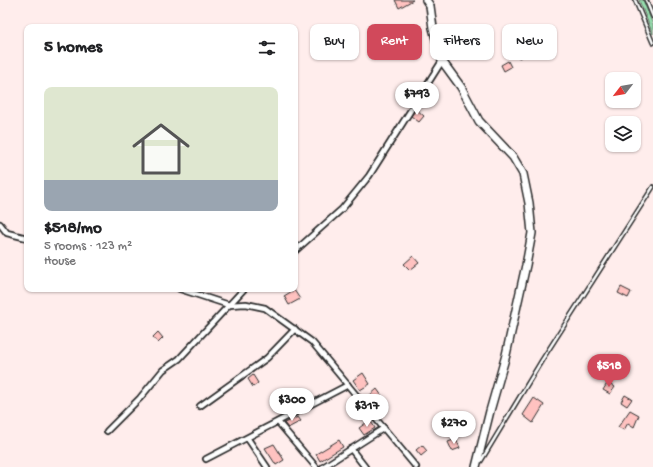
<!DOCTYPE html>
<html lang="en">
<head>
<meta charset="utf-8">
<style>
  body { margin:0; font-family:"Gochi Hand",sans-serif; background:#f6f6f6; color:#202124; height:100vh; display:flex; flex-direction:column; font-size:15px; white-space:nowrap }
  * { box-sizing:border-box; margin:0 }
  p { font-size:13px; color:#757577 }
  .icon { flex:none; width:22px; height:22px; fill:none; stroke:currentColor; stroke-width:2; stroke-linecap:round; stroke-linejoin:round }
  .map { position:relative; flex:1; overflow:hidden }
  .drawer { position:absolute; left:24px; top:24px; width:274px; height:268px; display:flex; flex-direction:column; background:#fff; border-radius:8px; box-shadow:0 1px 3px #0004 }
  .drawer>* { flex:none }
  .guide { position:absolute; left:310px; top:24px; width:283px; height:36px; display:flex; gap:8px }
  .needle { width:26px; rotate:239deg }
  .controls { position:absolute; left:605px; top:72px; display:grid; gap:8px }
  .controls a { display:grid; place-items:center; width:36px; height:36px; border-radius:8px; background:#fff; box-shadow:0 1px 3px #0004; font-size:20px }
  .price { position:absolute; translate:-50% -34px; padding:0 9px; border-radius:14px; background:#fff; color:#222; font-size:13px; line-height:26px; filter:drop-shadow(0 1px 2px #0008) }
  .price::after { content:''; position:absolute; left:50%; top:24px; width:12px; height:9px; margin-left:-6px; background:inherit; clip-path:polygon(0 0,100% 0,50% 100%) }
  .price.current { background:#d1495b; color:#fff }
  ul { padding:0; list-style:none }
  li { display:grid; align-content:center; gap:8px; height:212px; padding:0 20px }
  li+li { border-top:1px solid #e0e0e0 }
  li span { display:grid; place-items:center; height:124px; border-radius:8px; color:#555 }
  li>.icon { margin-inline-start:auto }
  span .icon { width:72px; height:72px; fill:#fffc; stroke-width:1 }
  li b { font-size:17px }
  h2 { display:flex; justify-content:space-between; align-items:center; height:48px; padding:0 20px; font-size:17px }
  .tag { padding:0 14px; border-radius:8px; background:#fff; box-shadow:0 1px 3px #0004; font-size:14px; line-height:36px }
  .tag.current { background:#d1495b; color:#fff }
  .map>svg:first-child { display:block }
</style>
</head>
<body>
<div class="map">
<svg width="653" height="467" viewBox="0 0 653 467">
  <rect width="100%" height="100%" fill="#ffedec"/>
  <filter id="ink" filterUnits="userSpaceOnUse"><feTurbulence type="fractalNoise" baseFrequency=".025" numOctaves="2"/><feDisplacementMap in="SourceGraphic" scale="8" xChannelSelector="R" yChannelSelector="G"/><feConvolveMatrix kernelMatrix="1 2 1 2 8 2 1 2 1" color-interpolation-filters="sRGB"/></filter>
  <g filter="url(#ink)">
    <polygon fill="#98e1b0" stroke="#62866e" points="639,0 643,0 653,25 653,34"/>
    <g fill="#ffc2c0" stroke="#2b2b2b">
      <polygon points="395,0 413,0 399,8"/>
      <polygon points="519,46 524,55 519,58 514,50"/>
      <polygon points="508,61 511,67 504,71 501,65"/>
      <polygon points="416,109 424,116 419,122 411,116"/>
      <polygon points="413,256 419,263 410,270 404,264"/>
      <polygon points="621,287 631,292 628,298 618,293"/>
      <polygon points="294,290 300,299 289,305 284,296"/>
      <polygon points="158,332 163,338 158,343 153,337"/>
      <polygon points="363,373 370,384 360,390 353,380"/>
      <polygon points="253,375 258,383 253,387 248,379"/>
      <polygon points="608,382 615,387 610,394 603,390"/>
      <polygon points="377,389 382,396 374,403 369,396"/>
      <polygon points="625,395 632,399 627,406 621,402"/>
      <polygon points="534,398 544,405 533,423 523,415"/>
      <polygon points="630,410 639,415 634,427 628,423 624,430 618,427"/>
      <polygon points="298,417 301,421 288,428 284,423"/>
      <polygon points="370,420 375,428 364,435 359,428"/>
      <polygon points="456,439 460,448 452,451 448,442"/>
      <polygon points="339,440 343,447 320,461 316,454"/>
      <polygon points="274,444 284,460 276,465 265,448"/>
      <polygon points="422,445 427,451 421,456 416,450"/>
    </g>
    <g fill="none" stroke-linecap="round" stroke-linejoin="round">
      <defs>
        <g id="lane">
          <polyline points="635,0 653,43"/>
          <polyline points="646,0 653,17"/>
          <polyline points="481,461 542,360 653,187"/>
        </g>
        <g id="street">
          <polyline points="0,224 7,233 27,238"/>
          <polyline points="295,251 342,209 369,176 442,61"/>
          <polyline points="180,289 229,305 246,304 265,308 312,342 416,467"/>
          <polyline points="200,406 267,358 295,329"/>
          <polyline points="278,422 316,467"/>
          <polyline points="107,431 140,398 163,370 179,359 244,289"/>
          <polyline points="248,439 267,467"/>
          <polyline points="351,449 365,467"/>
          <polyline points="206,459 348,385"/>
          <polyline points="323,467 384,428"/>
        </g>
        <polyline id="secondary" points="426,0 430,6 433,28 442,61 461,87 479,121 513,157 523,174 529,203 532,233 526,265 506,355 490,411 476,467"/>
      </defs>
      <use href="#lane" stroke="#2b2b2b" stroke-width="5.5"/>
      <use href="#street" stroke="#2b2b2b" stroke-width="8"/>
      <use href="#secondary" stroke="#2b2b2b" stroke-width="10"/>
      <use href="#lane" stroke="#fff" stroke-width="2.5"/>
      <use href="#street" stroke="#fff" stroke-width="4.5"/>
      <use href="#secondary" stroke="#fff" stroke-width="7"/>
    </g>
  </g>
</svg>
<div class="controls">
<a><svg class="needle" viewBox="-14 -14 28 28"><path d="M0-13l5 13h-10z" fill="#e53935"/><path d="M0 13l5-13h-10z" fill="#757577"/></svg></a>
<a><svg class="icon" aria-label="layers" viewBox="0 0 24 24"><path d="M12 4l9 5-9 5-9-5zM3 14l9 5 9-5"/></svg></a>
</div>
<b class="price" style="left:417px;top:116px">$793</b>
<b class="price current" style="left:609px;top:388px">$518</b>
<b class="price" style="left:292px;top:422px">$300</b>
<b class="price" style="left:367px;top:428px">$317</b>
<b class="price" style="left:454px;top:445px">$270</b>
<div class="guide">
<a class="tag">Buy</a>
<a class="tag current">Rent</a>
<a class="tag">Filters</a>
<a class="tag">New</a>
</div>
<section class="drawer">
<h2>5 homes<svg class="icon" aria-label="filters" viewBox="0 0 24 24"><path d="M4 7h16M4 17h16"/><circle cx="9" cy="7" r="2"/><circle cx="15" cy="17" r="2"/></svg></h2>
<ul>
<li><span style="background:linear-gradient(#dfe7d0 75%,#9aa5b1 0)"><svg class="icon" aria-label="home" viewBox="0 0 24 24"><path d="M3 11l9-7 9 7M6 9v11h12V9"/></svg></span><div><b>$518/mo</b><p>5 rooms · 123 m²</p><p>House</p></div></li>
</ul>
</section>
</div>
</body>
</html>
